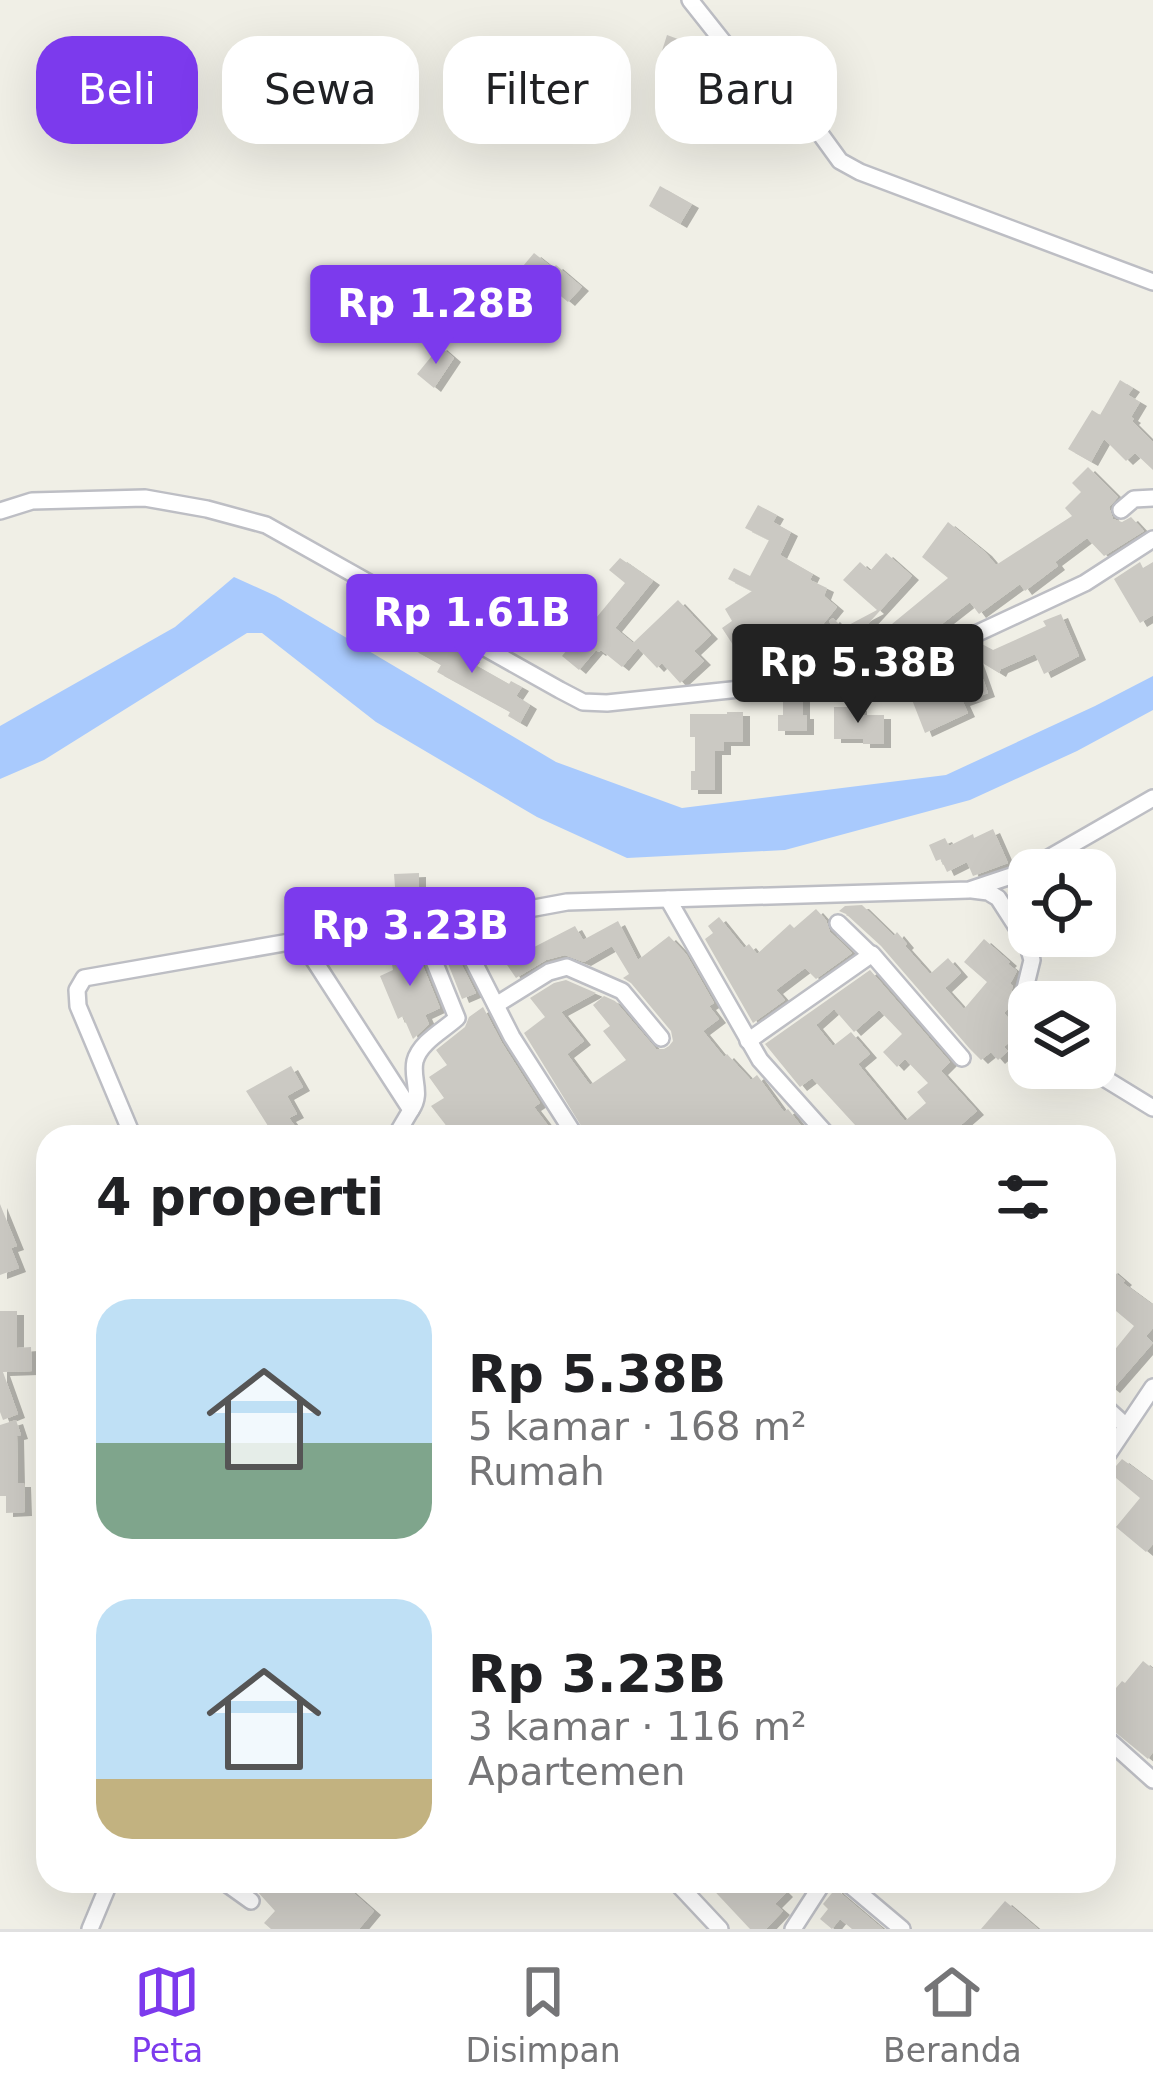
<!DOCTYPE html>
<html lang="id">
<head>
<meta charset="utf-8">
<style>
  body { margin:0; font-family:"DejaVu Sans",sans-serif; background:#f6f6f6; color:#202124; height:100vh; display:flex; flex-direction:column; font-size:45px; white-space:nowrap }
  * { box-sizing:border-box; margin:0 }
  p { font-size:39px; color:#757577 }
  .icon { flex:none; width:66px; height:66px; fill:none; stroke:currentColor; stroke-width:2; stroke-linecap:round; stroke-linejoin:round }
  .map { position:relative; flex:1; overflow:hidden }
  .details { position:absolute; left:36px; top:1125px; width:1080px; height:768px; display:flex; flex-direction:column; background:#fff; border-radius:36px; box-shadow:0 12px 48px #0002 }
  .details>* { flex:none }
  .guide { position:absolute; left:36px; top:36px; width:1083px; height:108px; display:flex; gap:24px }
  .fabs { position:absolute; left:1008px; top:849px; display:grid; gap:24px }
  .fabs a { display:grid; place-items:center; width:108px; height:108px; border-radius:24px; background:#fff; box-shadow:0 12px 48px #0002; font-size:60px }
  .price { position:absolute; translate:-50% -102px; padding:0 27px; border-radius:12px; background:#7c3aed; color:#fff; font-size:39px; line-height:78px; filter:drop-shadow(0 3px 6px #0008) }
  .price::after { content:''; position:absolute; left:50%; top:72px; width:36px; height:27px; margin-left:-18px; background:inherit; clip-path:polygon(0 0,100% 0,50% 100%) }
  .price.on { background:#222; color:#fff }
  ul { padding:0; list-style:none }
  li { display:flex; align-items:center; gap:36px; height:300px; padding:0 60px }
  li span { display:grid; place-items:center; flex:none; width:336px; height:240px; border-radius:36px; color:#555 }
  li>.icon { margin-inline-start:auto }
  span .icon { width:144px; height:144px; fill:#fffc; stroke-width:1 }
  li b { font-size:51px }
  h2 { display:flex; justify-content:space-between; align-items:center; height:144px; padding:0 60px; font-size:51px }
  .chip { padding:0 42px; border-radius:36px; background:#fff; box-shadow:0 12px 48px #0002; font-size:42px; line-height:108px }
  .chip.on { background:#7c3aed; color:#fff }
  .dock { display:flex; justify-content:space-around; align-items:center; height:168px; border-top:3px solid #e0e0e0; background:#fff; font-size:33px; color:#757577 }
  .dock a { display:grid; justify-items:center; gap:6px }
  .dock .on { color:#7c3aed }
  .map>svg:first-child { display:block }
</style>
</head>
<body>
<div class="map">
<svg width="1153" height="1929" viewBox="0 0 1153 1929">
  <defs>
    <filter id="shadow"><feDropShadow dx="7" dy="4" stdDeviation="0" flood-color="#0004"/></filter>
  </defs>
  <rect width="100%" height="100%" fill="#f0efe6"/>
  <polygon fill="#a9cafd" points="234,577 276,596 556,762 682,808 946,775 1095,706 1153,676 1153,710 1077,751 970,800 785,850 627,858 537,817 376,722 262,633 247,633 44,760 0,779 0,726 175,627"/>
  <g fill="#cbc9c3" fill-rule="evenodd" filter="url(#shadow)">
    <polygon points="667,35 708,50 701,68 661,54"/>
    <polygon points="660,186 692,204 680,224 649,206"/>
    <polygon points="534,253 553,268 556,265 582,287 568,302 540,279 535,285 518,272"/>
    <polygon points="440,346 454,358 434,388 417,374"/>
    <polygon points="1120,380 1133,388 1128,395 1140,402 1131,417 1134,419 1132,421 1153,442 1153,470 1135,453 1126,461 1104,439 1091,462 1068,449 1092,410 1100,415"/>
    <polygon points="1088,467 1118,497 1109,507 1113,519 1122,522 1131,517 1144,531 1104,556 1087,538 1055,562 1058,566 1025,591 1020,584 979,614 970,602 915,645 892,624 948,578 922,557 948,522 985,552 996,565 1072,516 1065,508 1081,492 1072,483"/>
    <polygon points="758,505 777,515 773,522 791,532 780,555 813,574 810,580 827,588 824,596 837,607 808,643 803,634 803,670 755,675 742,652 739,654 722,628 732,621 725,609 752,591 728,579 734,568 750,576 769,540 745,528"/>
    <polygon points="886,553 912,576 854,639 865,651 851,658 846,649 820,664 810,646 836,632 829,621 833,618 843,628 877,610 843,580 860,562 870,571"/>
    <polygon points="620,558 653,581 615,628 633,643 678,600 711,635 694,651 704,661 680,683 662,663 657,668 638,648 622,667 601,650 599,652 596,650 579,670 562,656 581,633 559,616 557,619 552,615 538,639 529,633 520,648 492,631 499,619 510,626 522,606 536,615 564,581 570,585 567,590 575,596 572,600 596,618 625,583 609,570"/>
    <polygon points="1140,562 1143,568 1153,562 1153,615 1140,623 1114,579"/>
    <polygon points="1061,614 1079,656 1044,674 1035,654 1001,669 999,673 976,659 988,693 963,702 968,713 925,733 907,687 951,670 956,683 978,646 982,644 993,650 1046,626 1043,621"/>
    <polygon points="423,631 473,658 470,662 509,684 511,681 522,687 516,696 530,705 520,723 508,716 510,712 437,672 441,665 412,649"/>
    <polygon points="803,694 803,715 807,715 807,731 778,731 778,715 783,715 783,697"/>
    <polygon points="834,707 860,707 860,715 884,715 884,744 863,744 863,739 834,739"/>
    <polygon points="727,712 743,712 743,742 724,742 724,751 715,751 715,790 691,790 691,771 695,771 695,737 690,737 690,714 727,714"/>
    <polygon points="993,829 1008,863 973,876 967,862 947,872 941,859 936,861 929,845 945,838 949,846 973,834 974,838"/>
    <polygon points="419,873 419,889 425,889 425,906 418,907 418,917 400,920 399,887 395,887 394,874"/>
    <polygon points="862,905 894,936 897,932 907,944 905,946 930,974 948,958 961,973 945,988 964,1009 987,982 964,962 984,939 1010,962 1008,964 1017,971 1010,984 1013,986 1008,1002 1011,1005 1004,1013 1020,1032 1004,1047 1008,1051 998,1060 991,1052 981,1060 970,1049 881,946 846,914 839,911 845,906"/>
    <polygon points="816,909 826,920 830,932 852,953 816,979 805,968 776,990 785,1000 753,1023 705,939 713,933 708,926 719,917 744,948 749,944 757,954 790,924 794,928"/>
    <polygon points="618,921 638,960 669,936 686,954 714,1003 709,1006 719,1019 703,1031 724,1057 727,1054 751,1080 757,1075 784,1112 788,1109 810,1137 588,1137 524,1033 545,1017 530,998 554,983 566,980 596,993 561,1012 584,1041 567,1054 590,1085 626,1060 603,1031 610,1026 593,1005 604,996 615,1001 656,1049 664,1049 669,1046 673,1041 671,1031 631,983 623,978 629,974 612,946 584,962 565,955 546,960 516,978 505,962 575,926 583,940"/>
    <polygon points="445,941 450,942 476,993 462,999 440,943"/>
    <polygon points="414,944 440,1008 425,1015 429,1024 413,1039 403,1016 398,1019 380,976 393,970 389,949"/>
    <path d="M870,970L950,1062L941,1071L977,1111L954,1131L960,1137H866L812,1078L800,1087L765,1044ZM834,1009L854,1032L879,1010L902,1034L883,1052L897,1067L905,1059L928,1083L917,1092L926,1103L905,1121L858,1064L870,1054L851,1032L833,1046L816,1025Z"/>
    <polygon points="483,1007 502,1043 540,1103 534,1107 550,1128 554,1125 562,1137 455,1137 431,1106 444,1098 429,1077 447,1065 436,1050 465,1027 469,1017"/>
    <polygon points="291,1066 303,1087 287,1096 297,1114 289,1118 303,1137 275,1137 246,1091"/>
    <polygon points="0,1204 17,1246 11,1248 19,1268 0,1275"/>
    <polygon points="1111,1269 1125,1281 1123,1283 1153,1305 1153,1328 1146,1336 1153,1343 1113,1389 1104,1382 1104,1363 1134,1326 1104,1301 1104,1277"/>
    <polygon points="0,1311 17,1311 17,1348 31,1347 32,1371 3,1372 18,1414 3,1420 0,1412"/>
    <polygon points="16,1420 21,1435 17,1436 18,1483 24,1483 25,1512 6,1513 6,1496 0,1496 0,1425"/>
    <polygon points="1122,1459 1153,1482 1153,1544 1146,1552 1116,1527 1140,1498 1110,1473"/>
    <polygon points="1143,1661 1153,1669 1153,1752 1148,1759 1104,1723 1104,1702 1122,1681 1125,1683"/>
    <polygon points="264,1881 340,1881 374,1911 359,1929 271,1929 264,1923 275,1911 256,1890"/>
    <polygon points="705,1881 785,1881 780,1887 786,1893 775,1904 783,1911 766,1929 750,1929"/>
    <polygon points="836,1888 837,1890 883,1929 852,1929 840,1919 832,1929 820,1919 828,1909 823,1904"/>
    <polygon points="1005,1901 1038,1929 981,1929"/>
  </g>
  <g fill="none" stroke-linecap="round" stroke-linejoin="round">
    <defs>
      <g id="street">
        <polyline points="690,0 732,53 737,54 753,47 760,51 840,161 860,172 1153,282"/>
        <polyline points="1121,510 1134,499 1153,498"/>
        <polyline points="0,511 32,501 145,498 207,509 266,525 560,690 583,702 607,703 892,673 1085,583 1153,539"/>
        <polyline points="972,890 988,892 998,898 1027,943 1032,960 1022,1001 1029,1012"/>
        <polyline points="668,899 760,1060 829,1137"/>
        <polyline points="838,923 870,954"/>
        <polyline points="458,931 518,911 567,902 969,890 1026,871 1153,798"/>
        <polyline points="301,940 411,1110 395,1137"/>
        <polyline points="496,1005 549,972 567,967 622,991 661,1038"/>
        <polyline points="748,1041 872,954 962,1058"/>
        <polyline points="1093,1068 1104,1078 1153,1108"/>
        <path d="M411,1110C423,1093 411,1079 415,1061C420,1042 444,1030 457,1018L421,929"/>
        <polyline points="133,1137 78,1006 77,990 84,978 301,940 442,928 458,931 512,1037 576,1137"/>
        <polyline points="1104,1406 1126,1426"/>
        <polyline points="1104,1460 1153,1387"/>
        <polyline points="1104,1736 1153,1780"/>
        <polyline points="223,1881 251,1901"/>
        <polyline points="675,1881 720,1929"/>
        <polyline points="845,1881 902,1929"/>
        <polyline points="90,1929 110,1881"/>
        <polyline points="793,1929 824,1881"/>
      </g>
    </defs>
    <use href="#street" stroke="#bdbec4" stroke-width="20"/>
    <use href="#street" stroke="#fff" stroke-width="15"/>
  </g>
</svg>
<div class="fabs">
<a><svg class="icon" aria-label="locate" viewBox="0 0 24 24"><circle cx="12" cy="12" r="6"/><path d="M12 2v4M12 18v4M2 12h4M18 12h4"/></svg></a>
<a><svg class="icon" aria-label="layers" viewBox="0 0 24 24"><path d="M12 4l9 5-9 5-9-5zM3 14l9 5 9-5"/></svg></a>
</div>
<b class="price" style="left:436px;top:367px">Rp 1.28B</b>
<b class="price" style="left:472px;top:676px">Rp 1.61B</b>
<b class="price on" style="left:858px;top:726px">Rp 5.38B</b>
<b class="price" style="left:410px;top:989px">Rp 3.23B</b>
<div class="guide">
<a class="chip on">Beli</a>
<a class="chip">Sewa</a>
<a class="chip">Filter</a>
<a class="chip">Baru</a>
</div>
<section class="details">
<h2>4 properti<svg class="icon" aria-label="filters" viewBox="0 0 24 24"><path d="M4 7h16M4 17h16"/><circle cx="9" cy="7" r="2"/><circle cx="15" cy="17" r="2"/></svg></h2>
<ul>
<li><span style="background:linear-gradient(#bfe0f5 60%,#7fa58c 0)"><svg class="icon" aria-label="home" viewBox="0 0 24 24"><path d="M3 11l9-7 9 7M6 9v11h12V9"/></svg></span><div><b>Rp 5.38B</b><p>5 kamar · 168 m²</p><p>Rumah</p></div></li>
<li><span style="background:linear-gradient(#bfe0f5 75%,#c2b280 0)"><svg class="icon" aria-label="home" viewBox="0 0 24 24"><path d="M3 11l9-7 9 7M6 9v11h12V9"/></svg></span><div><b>Rp 3.23B</b><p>3 kamar · 116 m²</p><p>Apartemen</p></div></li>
</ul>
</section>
</div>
<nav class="dock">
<a class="on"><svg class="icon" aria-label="map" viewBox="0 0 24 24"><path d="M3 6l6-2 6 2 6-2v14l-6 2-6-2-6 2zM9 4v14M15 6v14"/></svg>Peta</a>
<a><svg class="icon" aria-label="saved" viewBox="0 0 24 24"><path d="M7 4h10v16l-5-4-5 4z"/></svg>Disimpan</a>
<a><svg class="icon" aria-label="home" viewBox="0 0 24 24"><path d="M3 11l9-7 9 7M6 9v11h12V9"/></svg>Beranda</a>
</nav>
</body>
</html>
